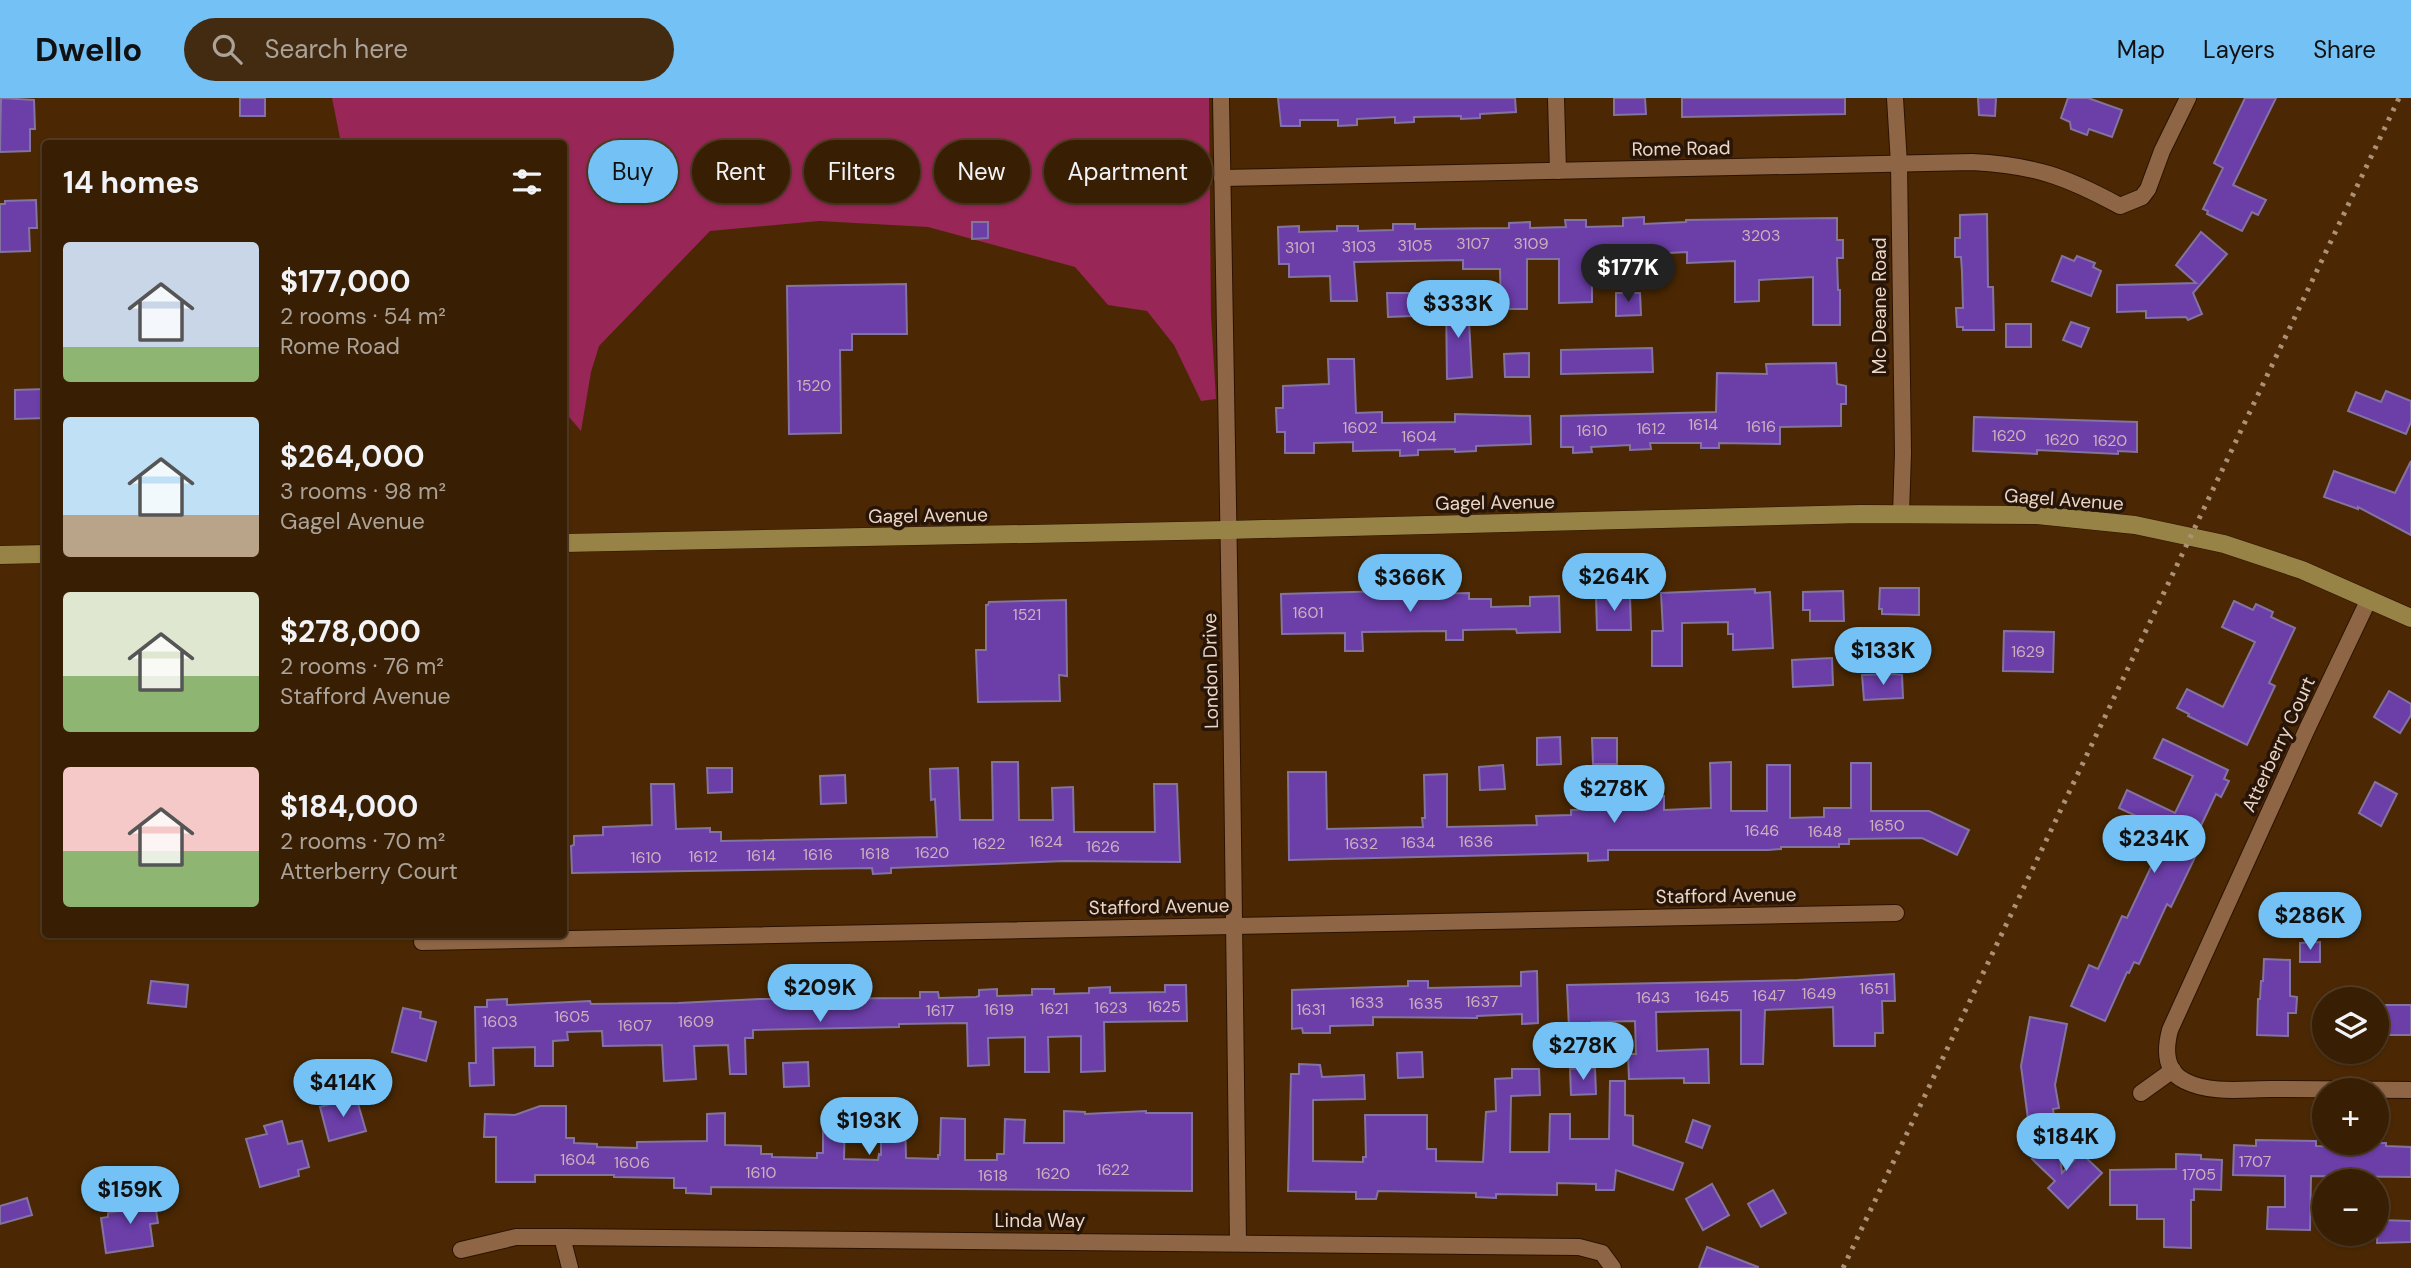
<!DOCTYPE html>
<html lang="en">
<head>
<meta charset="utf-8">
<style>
  body { margin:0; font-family:"DM Sans",sans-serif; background:#432b11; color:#f1f3f6; height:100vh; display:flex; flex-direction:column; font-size:26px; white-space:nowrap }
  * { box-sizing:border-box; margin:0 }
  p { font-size:23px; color:#aba299 }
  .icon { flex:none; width:38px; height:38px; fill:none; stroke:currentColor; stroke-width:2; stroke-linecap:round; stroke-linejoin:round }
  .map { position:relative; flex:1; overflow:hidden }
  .drawer { position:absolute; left:42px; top:42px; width:525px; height:798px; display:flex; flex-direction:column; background:#381e02; border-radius:7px; box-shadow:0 2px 5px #0004,0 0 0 2px #523c24 }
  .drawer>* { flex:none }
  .banner { position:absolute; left:588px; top:42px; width:665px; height:63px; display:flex; gap:14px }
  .buttons { position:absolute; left:2312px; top:889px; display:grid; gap:14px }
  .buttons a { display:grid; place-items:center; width:77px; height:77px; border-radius:50%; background:#381e02; box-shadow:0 2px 5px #0004,0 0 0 2px #523c24; font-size:35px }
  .price { position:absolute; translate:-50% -60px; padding:0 16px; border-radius:24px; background:#73c1f5; color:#111; font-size:23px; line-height:46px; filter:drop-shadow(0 2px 4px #0008) }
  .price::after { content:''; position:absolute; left:50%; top:42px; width:21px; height:16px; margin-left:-10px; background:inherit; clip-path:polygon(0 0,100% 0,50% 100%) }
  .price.current { background:#222; color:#fff }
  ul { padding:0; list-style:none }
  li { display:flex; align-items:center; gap:21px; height:175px; padding:0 21px }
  li span { display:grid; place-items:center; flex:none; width:196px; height:140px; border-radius:7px; color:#555 }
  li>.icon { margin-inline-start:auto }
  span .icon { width:84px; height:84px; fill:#fffc; stroke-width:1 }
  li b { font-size:30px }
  h2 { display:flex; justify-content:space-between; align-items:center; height:84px; padding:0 21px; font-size:30px }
  .tag { padding:0 24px; border-radius:32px; background:#381e02; box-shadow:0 2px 5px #0004,0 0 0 2px #523c24; font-size:24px; line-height:63px }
  .tag.current { background:#73c1f5; color:#111 }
  header { display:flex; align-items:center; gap:42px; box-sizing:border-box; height:98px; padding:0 35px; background:#73c1f5; color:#111 }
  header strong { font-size:33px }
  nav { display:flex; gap:38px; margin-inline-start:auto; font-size:24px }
  .search { width:490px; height:63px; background:#432b11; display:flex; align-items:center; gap:18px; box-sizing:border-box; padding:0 24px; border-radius:38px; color:#aba299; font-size:26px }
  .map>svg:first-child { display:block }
</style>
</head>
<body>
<header>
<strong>Dwello</strong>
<div class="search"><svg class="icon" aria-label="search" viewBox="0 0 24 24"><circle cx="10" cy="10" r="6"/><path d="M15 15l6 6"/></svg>Search here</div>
<nav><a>Map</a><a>Layers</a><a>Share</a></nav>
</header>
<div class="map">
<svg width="2411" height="1170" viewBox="0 0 2411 1170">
  <rect width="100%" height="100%" fill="#4b2803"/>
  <polygon fill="#982656" points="332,0 1209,0 1211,218 1216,301 1201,303 1174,247 1147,213 1108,207 1075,169 928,129 819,123 710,133 599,248 591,274 581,333 564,313 564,46 341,45"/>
  <g fill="#6b3ea8" stroke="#8373a1" stroke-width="2">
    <polygon points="1,0 34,2 35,31 30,31 30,53 0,54"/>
    <rect x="240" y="0" width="25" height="18"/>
    <polygon points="1278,0 1515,0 1516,14 1480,16 1480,20 1461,21 1461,18 1414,19 1414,24 1395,25 1395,19 1357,21 1357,27 1338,28 1338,22 1300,22 1300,28 1281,28"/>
    <polygon points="1614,0 1645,0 1646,16 1614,17"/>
    <polygon points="1682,0 1845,0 1845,16 1682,19"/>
    <polygon points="1978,0 1996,0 1995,18 1979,17"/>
    <polygon points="2068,0 2088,0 2122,12 2112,39 2089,31 2087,37 2071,31 2070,24 2061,20"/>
    <polygon points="2245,0 2276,0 2233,87 2266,102 2258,117 2252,114 2242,133 2207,116 2208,113 2203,111 2223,70 2214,65"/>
    <polygon points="36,102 37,130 29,130 30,153 0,154 0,106 5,106 5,103"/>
    <polygon points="1987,116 1988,189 1993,189 1994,232 1963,232 1963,229 1957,229 1956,210 1963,210 1962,174 1961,159 1955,159 1955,140 1960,140 1960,117"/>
    <polygon points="1644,119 1644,126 1686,124 1686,122 1837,120 1837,142 1843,142 1843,160 1837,160 1838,192 1840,192 1840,227 1813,227 1813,179 1759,182 1759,203 1735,204 1735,163 1687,165 1687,154 1592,159 1592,204 1559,205 1559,161 1527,161 1527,211 1501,211 1500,171 1463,171 1463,162 1354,164 1357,203 1331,203 1330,178 1289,179 1289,166 1279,166 1278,129 1299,128 1299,134 1337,133 1337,128 1358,128 1358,133 1393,132 1393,126 1415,126 1415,131 1509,130 1509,125 1530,124 1530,130 1566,129 1565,122 1586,122 1586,129 1623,128 1623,120"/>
    <polygon points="972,124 988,124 988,140 972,141"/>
    <polygon points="2201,134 2227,156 2193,195 2202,216 2188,222 2186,219 2146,220 2146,213 2117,214 2117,187 2196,185 2176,167"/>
    <polygon points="2062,158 2074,163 2077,158 2095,165 2093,169 2101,173 2091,198 2052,183"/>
    <polygon points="906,186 907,236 852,236 852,252 840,252 841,335 789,336 787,188"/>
    <polygon points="1387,195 1413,195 1413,218 1388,219"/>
    <polygon points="1616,195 1640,195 1641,217 1616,218"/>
    <polygon points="1446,200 1468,204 1472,279 1447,281"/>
    <polygon points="2071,224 2089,230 2081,249 2063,242"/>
    <rect x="2006" y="226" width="25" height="23"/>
    <polygon points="1652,250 1653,274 1561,276 1561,252"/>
    <polygon points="1529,255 1529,279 1505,279 1504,256"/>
    <polygon points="1328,261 1354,261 1356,315 1382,314 1382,325 1455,324 1455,316 1530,318 1531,346 1476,348 1476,353 1455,354 1455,351 1418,352 1418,357 1400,358 1400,352 1353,353 1353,344 1314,345 1314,355 1285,355 1285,334 1277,334 1276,310 1283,310 1283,288 1329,286"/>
    <polygon points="1836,265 1837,286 1846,288 1846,306 1841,306 1841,328 1780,329 1780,346 1719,345 1719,350 1701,350 1701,345 1650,345 1651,351 1630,352 1630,347 1591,349 1592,354 1573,355 1573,349 1561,349 1561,318 1716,314 1717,275 1767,276 1766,266"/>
    <polygon points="46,291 46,320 15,321 15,292"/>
    <polygon points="2386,293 2411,303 2411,324 2406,336 2348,313 2356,294 2381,304"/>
    <polygon points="1974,319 2137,324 2137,354 2118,353 2118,356 2037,352 2037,356 1973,353"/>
    <polygon points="2411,363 2411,437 2358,409 2358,411 2324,399 2334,373 2395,395"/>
    <polygon points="1880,490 1919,490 1919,517 1882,516 1882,511 1879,511"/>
    <polygon points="1755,491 1755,495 1770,494 1773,550 1733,552 1733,536 1728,536 1728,524 1682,525 1682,568 1652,568 1652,533 1663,533 1661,495"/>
    <polygon points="1424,492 1424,496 1469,495 1469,501 1491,501 1491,509 1530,508 1530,499 1559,498 1560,534 1517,535 1516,531 1463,532 1463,542 1446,542 1446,533 1362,534 1363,553 1345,553 1345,535 1282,536 1281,496"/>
    <polygon points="1843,493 1844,523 1810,523 1810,512 1803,512 1803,494"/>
    <polygon points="1630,498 1631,532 1597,532 1596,499"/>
    <polygon points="1066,502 1067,578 1059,577 1060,603 978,604 976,552 986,552 986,507 988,507 989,504"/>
    <polygon points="2234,503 2253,512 2256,506 2273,514 2271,519 2295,530 2269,585 2275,588 2247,647 2188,618 2189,616 2177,610 2187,591 2223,609 2255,544 2222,529"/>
    <polygon points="2004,533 2054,534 2053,574 2003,573"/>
    <polygon points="1832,560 1833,587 1793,589 1792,562"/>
    <polygon points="1893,576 1902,577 1903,600 1864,602 1862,577"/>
    <polygon points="2389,593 2411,606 2411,617 2400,635 2374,619"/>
    <polygon points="1560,639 1561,666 1537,667 1537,640"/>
    <polygon points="1592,640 1617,640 1617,666 1593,666"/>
    <polygon points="2163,641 2228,672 2224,681 2229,683 2221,699 2216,696 2197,736 2199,737 2196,744 2201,747 2171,809 2167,806 2139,866 2134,864 2129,875 2127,874 2105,923 2071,908 2089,867 2098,871 2122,818 2127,820 2168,733 2119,710 2127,692 2175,715 2193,678 2154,660"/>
    <polygon points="992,664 1018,664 1019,722 1053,722 1052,690 1073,689 1074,734 1155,734 1154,686 1177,686 1180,764 1065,763 891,770 891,775 873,776 872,770 572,775 571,748 574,747 574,738 603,737 603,729 652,727 651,686 674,686 676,731 710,730 710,734 721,734 721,743 937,739 935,701 931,702 930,671 958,670 960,722 993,722"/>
    <polygon points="1731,664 1731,713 1767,713 1767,667 1790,667 1790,720 1824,719 1824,710 1851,710 1851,665 1871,665 1871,713 1929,713 1969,732 1957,757 1922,740 1849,741 1849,746 1839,746 1839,749 1781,749 1781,751 1768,752 1608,752 1608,762 1588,763 1588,755 1289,762 1288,674 1326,674 1327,731 1423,729 1422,720 1425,720 1424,677 1447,676 1447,729 1537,727 1536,718 1571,717 1571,712 1640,711 1640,698 1664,698 1664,712 1711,710 1710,665"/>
    <polygon points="1503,667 1505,691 1480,692 1479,669"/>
    <polygon points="707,670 732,670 732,694 708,695"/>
    <polygon points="845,677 846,705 821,706 820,678"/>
    <polygon points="2375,684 2397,696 2381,728 2359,715"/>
    <polygon points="2320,844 2320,864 2300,864 2300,845"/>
    <polygon points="2264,861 2290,862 2290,898 2297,899 2296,915 2288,915 2288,938 2257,937 2258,901 2260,901 2261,883 2263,883"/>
    <polygon points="1537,873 1538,925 1522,926 1522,916 1477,918 1477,920 1373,919 1373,927 1330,928 1330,935 1303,935 1302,930 1292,931 1292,892 1408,888 1408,883 1428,883 1428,890 1521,888 1521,874"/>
    <polygon points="1894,876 1895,903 1882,903 1883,935 1875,935 1875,948 1834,948 1833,909 1765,912 1763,966 1741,966 1741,912 1656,914 1657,953 1708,951 1709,985 1684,985 1684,980 1629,981 1628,956 1636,956 1635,923 1592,924 1592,930 1569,930 1567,887 1798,882"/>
    <polygon points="151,883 188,887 186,909 148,905"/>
    <polygon points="1165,887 1186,887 1187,923 1104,924 1105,973 1081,974 1081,938 1048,939 1049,974 1025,974 1025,939 988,940 989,967 968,968 967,925 899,926 899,929 753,932 753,940 745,940 746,976 730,976 728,947 694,948 696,981 664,983 662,947 603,948 602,933 567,934 568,942 553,943 553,968 535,968 535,949 493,950 494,987 470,988 469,965 476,965 475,909 487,909 487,902 507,901 507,907 590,903 591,906 678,905 760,901 920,900 920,894 938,894 939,900 976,899 979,898 979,892 997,891 997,898 1032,897 1032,891 1054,891 1054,896 1089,895 1089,890 1110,889 1110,895 1165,894"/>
    <rect x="2376" y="907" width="35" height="30"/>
    <polygon points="403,910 421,914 420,920 436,924 426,963 392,954"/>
    <polygon points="2030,919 2067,926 2055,987 2059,1010 2053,1011 2056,1032 2030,1036 2021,968"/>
    <polygon points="1422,954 1423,979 1398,980 1397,955"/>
    <polygon points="808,964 809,988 784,989 783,965"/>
    <polygon points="1299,966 1320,967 1322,979 1364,977 1365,1001 1313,1002 1313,1063 1363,1064 1363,1059 1366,1059 1365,1017 1427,1017 1427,1051 1436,1051 1436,1063 1483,1064 1486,1014 1496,1013 1495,981 1512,980 1512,971 1539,971 1540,997 1511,998 1510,1054 1549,1054 1550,1016 1570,1016 1570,1041 1609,1041 1610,983 1625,983 1625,1017 1633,1018 1633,1047 1683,1065 1673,1092 1616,1072 1614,1092 1596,1092 1596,1086 1557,1085 1557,1097 1496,1096 1496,1100 1476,1099 1476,1095 1378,1093 1376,1101 1356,1101 1356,1094 1288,1093 1291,976 1299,976"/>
    <polygon points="1595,970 1596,996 1571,997 1570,971"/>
    <polygon points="356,999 366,1033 329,1043 320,1009"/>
    <polygon points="540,1008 566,1008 566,1040 574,1040 574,1045 597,1046 597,1049 637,1050 637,1044 707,1043 707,1016 725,1015 725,1047 761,1048 761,1056 772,1056 772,1059 817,1060 817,1055 823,1055 823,1021 845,1021 844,1061 878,1062 879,1056 881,1057 881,1018 905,1019 906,1060 938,1061 938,1057 940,1057 941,1020 965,1021 965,1062 997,1062 997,1056 1004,1056 1005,1021 1025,1022 1024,1045 1064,1045 1064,1013 1085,1014 1085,1016 1146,1013 1146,1015 1192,1015 1192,1093 711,1089 711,1096 686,1095 686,1090 674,1090 674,1080 614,1079 614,1077 535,1077 535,1084 496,1084 496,1039 484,1039 485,1016 515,1017"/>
    <polygon points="1693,1022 1710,1028 1702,1050 1686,1044"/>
    <polygon points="282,1023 288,1046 302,1043 309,1069 298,1072 299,1078 260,1089 246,1041 267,1036 264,1028"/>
    <polygon points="2057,1036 2062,1075 2081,1055 2102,1075 2068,1110 2048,1090 2055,1083 2032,1061"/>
    <polygon points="2256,1042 2316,1043 2316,1048 2369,1049 2369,1045 2386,1045 2386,1048 2411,1049 2411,1079 2311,1078 2310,1132 2267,1131 2268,1109 2285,1109 2285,1078 2233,1077 2234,1047 2256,1048"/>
    <polygon points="2176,1056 2201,1057 2201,1061 2222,1062 2221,1092 2194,1091 2194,1102 2191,1102 2191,1150 2164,1149 2164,1121 2137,1121 2137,1107 2110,1107 2110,1072 2176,1071"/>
    <polygon points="1712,1086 1729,1117 1703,1132 1686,1101"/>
    <polygon points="1773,1092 1786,1115 1761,1129 1748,1106"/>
    <polygon points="154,1099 158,1125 150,1126 153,1148 106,1155 101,1120 108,1119 108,1115 130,1111 129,1102"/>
    <polygon points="27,1100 32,1117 0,1126 0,1108"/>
    <polygon points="2378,1122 2411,1123 2411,1144 2377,1145"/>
    <polygon points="1707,1149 1758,1169 1758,1170 1699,1170"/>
  </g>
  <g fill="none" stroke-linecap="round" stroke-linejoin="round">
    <defs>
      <g id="street">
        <polyline points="1221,0 1231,581 1238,1145"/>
        <polyline points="1556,0 1558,73"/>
        <polyline points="1895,0 1899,66 1903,355 1901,416"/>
        <path d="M1222,80L1972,64C2034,67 2067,79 2120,108L2142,99L2148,91L2162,53L2188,0"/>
        <path d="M2369,501L2307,631L2170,932C2165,951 2164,973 2185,983C2210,996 2244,991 2271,991C2317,991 2364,992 2411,992"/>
        <polyline points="422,844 1896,815"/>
        <polyline points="2141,995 2173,972"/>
        <polyline points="562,1139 570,1170"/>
        <polyline points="461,1152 516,1139 562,1139 1579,1149 1602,1155 1613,1170"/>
      </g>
      <g id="secondary">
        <polyline points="564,445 1227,432 1861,416 2037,417 2135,427 2224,446 2302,472 2411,520"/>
        <polyline points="0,457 46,456"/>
      </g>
    </defs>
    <use href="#street" stroke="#2c1200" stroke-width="18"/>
    <use href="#secondary" stroke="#2c1200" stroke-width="19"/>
    <use href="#street" stroke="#8f6645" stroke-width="16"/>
    <use href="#secondary" stroke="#988346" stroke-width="18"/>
    <polyline stroke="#ad9177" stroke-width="5" stroke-dasharray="3.5 7" stroke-linecap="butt" points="1843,1170 2399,0"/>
  </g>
  <g text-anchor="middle" stroke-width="7" stroke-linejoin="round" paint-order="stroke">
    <g font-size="16" fill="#ccb0bd">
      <text x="1761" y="143">3203</text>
      <text x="1473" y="151">3107</text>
      <text x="1531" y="151">3109</text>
      <text x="1415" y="153">3105</text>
      <text x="1359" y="154">3103</text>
      <text x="1300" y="155">3101</text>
      <text x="814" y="293">1520</text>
      <text x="1703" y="332">1614</text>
      <text x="1761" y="334">1616</text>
      <text x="1360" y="335">1602</text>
      <text x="1651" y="336">1612</text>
      <text x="1592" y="338">1610</text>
      <text x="2009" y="343">1620</text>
      <text x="1419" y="344">1604</text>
      <text x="2062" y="347">1620</text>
      <text x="2110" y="348">1620</text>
      <text x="1308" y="520">1601</text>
      <text x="1027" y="522">1521</text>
      <text x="2028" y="559">1629</text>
      <text x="1887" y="733">1650</text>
      <text x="1762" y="738">1646</text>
      <text x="1825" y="739">1648</text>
      <text x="1046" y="749">1624</text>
      <text x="1476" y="749">1636</text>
      <text x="1418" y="750">1634</text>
      <text x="989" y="751">1622</text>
      <text x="1361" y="751">1632</text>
      <text x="1103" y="754">1626</text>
      <text x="932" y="760">1620</text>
      <text x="875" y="761">1618</text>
      <text x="818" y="762">1616</text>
      <text x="761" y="763">1614</text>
      <text x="703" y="764">1612</text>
      <text x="646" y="765">1610</text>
      <text x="1874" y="896">1651</text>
      <text x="1819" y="901">1649</text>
      <text x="1769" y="903">1647</text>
      <text x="1712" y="904">1645</text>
      <text x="1653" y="905">1643</text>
      <text x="1482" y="909">1637</text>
      <text x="1367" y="910">1633</text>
      <text x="1426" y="911">1635</text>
      <text x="1164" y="914">1625</text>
      <text x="1111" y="915">1623</text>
      <text x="1054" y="916">1621</text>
      <text x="999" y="917">1619</text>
      <text x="1311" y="917">1631</text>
      <text x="940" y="918">1617</text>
      <text x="572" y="924">1605</text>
      <text x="500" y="929">1603</text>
      <text x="696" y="929">1609</text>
      <text x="635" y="933">1607</text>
      <text x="578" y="1067">1604</text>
      <text x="2255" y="1069">1707</text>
      <text x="632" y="1070">1606</text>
      <text x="1113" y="1077">1622</text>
      <text x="761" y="1080">1610</text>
      <text x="1053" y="1081">1620</text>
      <text x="2199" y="1082">1705</text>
      <text x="993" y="1083">1618</text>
    </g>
    <g font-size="19" fill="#edd6c4" stroke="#261508">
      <text transform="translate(1681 50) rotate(-1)" y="7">Rome Road</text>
      <text transform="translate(1879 208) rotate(-90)" y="7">Mc Deane Road</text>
      <text transform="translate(2064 401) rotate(4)" y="7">Gagel Avenue</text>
      <text transform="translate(1495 404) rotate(-1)" y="7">Gagel Avenue</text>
      <text transform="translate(928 417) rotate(-1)" y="7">Gagel Avenue</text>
      <text transform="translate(1210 573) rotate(-91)" y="7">London Drive</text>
      <text transform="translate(2278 646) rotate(-65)" y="7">Atterberry Court</text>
      <text transform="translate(1726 797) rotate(-1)" y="7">Stafford Avenue</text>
      <text transform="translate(1159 808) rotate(-1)" y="7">Stafford Avenue</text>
      <text x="1040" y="1129">Linda Way</text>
    </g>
  </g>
</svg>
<div class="buttons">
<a><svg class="icon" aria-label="layers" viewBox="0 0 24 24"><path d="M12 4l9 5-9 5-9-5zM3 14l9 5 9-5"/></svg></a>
<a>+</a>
<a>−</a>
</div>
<b class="price current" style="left:1628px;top:206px">$177K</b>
<b class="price" style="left:1458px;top:242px">$333K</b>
<b class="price" style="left:1614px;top:515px">$264K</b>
<b class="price" style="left:1410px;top:516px">$366K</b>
<b class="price" style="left:1883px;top:589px">$133K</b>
<b class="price" style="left:1614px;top:727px">$278K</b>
<b class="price" style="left:2154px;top:777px">$234K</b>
<b class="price" style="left:2310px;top:854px">$286K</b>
<b class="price" style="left:820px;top:926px">$209K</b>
<b class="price" style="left:1583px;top:984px">$278K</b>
<b class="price" style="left:343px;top:1021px">$414K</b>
<b class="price" style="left:869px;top:1059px">$193K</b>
<b class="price" style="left:2066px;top:1075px">$184K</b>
<b class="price" style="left:130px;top:1128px">$159K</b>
<div class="banner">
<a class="tag current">Buy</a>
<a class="tag">Rent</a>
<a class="tag">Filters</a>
<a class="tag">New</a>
<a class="tag">Apartment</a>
</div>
<section class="drawer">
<h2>14 homes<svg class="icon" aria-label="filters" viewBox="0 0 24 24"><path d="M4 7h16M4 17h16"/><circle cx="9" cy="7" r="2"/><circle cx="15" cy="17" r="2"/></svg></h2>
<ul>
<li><span style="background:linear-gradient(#c9d6e8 75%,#8fb573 0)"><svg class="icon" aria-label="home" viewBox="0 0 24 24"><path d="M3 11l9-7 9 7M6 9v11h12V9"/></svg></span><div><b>$177,000</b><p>2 rooms · 54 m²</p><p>Rome Road</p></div></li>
<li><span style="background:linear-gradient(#bfe0f5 70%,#b9a48a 0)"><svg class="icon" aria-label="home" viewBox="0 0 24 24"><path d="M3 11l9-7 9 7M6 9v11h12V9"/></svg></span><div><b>$264,000</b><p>3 rooms · 98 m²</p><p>Gagel Avenue</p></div></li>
<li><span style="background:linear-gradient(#dfe7d0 60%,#8fb573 0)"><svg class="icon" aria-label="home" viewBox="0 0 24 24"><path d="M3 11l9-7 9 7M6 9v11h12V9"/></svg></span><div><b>$278,000</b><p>2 rooms · 76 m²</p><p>Stafford Avenue</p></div></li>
<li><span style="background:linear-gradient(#f6c9c9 60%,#8fb573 0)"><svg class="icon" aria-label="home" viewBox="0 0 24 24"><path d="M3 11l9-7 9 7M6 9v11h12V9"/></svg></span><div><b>$184,000</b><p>2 rooms · 70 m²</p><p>Atterberry Court</p></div></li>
</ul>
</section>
</div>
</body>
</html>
